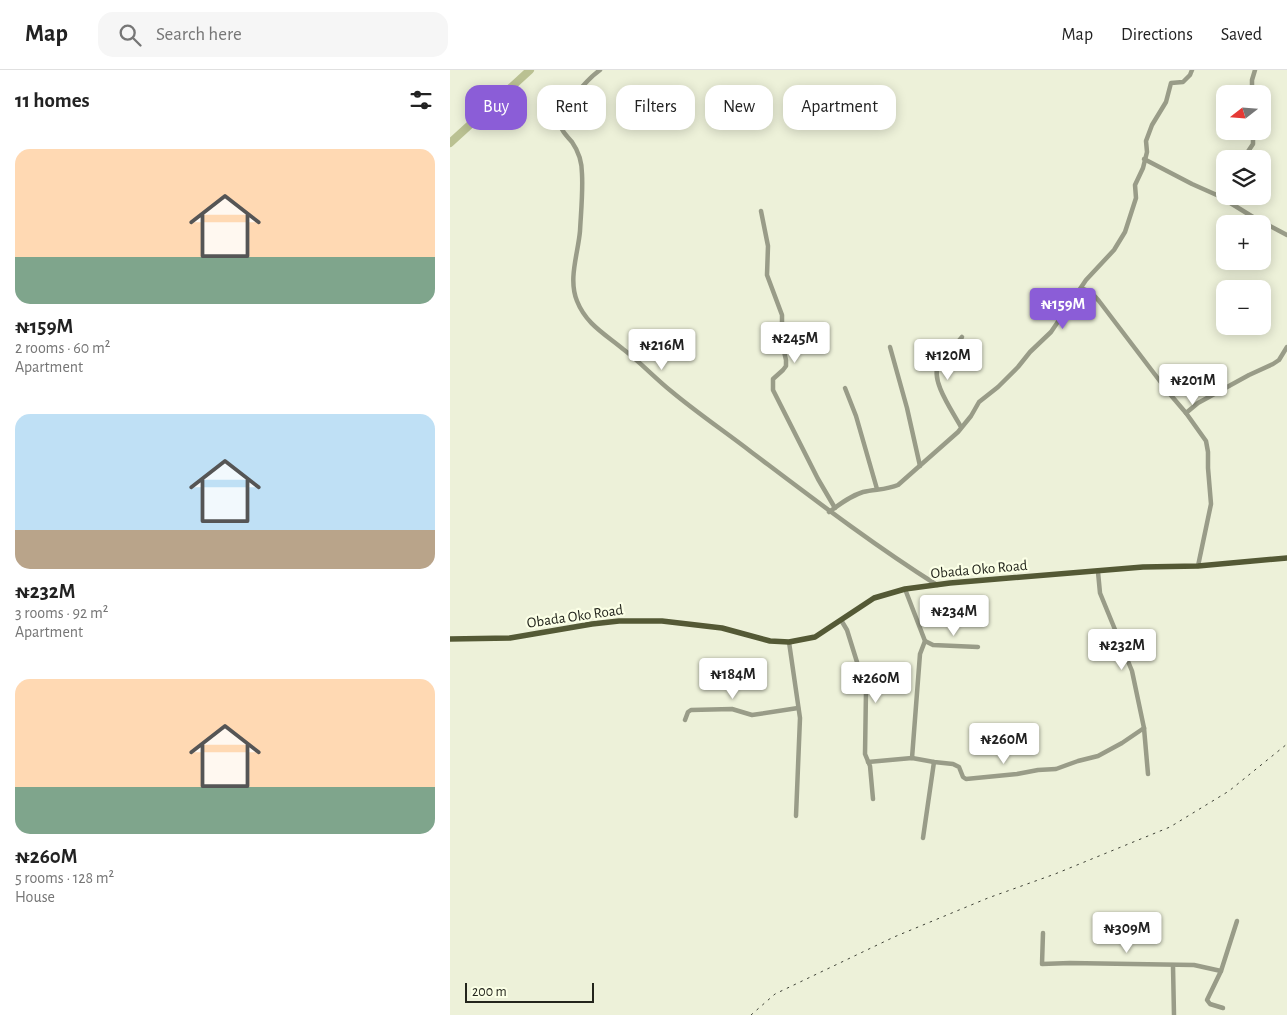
<!DOCTYPE html>
<html lang="en">
<head>
<meta charset="utf-8">
<style>
  body { margin:0; font-family:"Alegreya Sans",sans-serif; background:#f6f6f6; color:#222; height:100vh; display:flex; flex-direction:column; font-size:19px; white-space:nowrap }
  * { box-sizing:border-box; margin:0 }
  p { font-size:16px; color:#767676 }
  .icon { flex:none; width:28px; height:28px; fill:none; stroke:currentColor; stroke-width:2; stroke-linecap:round; stroke-linejoin:round }
  .map { position:relative; flex:1; overflow:hidden }
  .panel { display:flex; flex-direction:column; background:#fff; width:450px }
  .panel>* { flex:none }
  .hud { position:absolute; left:15px; top:15px; width:475px; height:45px; display:flex; gap:10px }
  .needle { width:32px; rotate:253deg }
  .buttons { position:absolute; left:766px; top:15px; display:grid; gap:10px }
  .buttons a { display:grid; place-items:center; width:55px; height:55px; border-radius:10px; background:#fff; box-shadow:0 2px 12px #0003; font-size:25px }
  .scale { position:absolute; left:15px; bottom:12px; width:129px; box-sizing:border-box; padding-left:5px; border:2px solid #23251c; border-top:0; font-size:14px; line-height:18px; white-space:nowrap; color:#23251c; -webkit-text-stroke:4px #fbffe6; paint-order:stroke }
  .price { position:absolute; translate:-50% -42px; padding:0 11px; border-radius:5px; background:#fff; color:#222; font-size:16px; line-height:32px; filter:drop-shadow(0 1px 2px #0008) }
  .price::after { content:''; position:absolute; left:50%; top:30px; width:15px; height:11px; margin-left:-8px; background:inherit; clip-path:polygon(0 0,100% 0,50% 100%) }
  .price.current { background:#8b5dd7; color:#fff }
  ul { padding:0; list-style:none }
  li { display:grid; align-content:center; gap:10px; height:265px; padding:0 15px }
  li span { display:grid; place-items:center; height:155px; border-radius:15px; color:#555 }
  li>.icon { margin-inline-start:auto }
  span .icon { width:90px; height:90px; fill:#fffc; stroke-width:1 }
  li b { font-size:21px }
  h2 { display:flex; justify-content:space-between; align-items:center; height:60px; padding:0 15px; font-size:21px }
  .pill { padding:0 18px; border-radius:15px; background:#fff; box-shadow:0 2px 12px #0003; font-size:18px; line-height:45px }
  .pill.current { background:#8b5dd7; color:#fff }
  header { display:flex; align-items:center; gap:30px; box-sizing:border-box; height:70px; padding:0 25px; background:#fff; border-bottom:1px solid #e0e0e0 }
  header strong { font-size:24px }
  nav { display:flex; gap:28px; margin-inline-start:auto; font-size:18px }
  .search { width:350px; height:45px; background:#f6f6f6; display:flex; align-items:center; gap:12px; box-sizing:border-box; padding:0 18px; border-radius:15px; color:#767676; font-size:19px }
  main { display:flex; flex:1; min-height:0 }
  .map>svg:first-child { display:block }
</style>
</head>
<body>
<header>
<strong>Map</strong>
<div class="search"><svg class="icon" aria-label="search" viewBox="0 0 24 24"><circle cx="10" cy="10" r="6"/><path d="M15 15l6 6"/></svg>Search here</div>
<nav><a>Map</a><a>Directions</a><a>Saved</a></nav>
</header>
<main>
<section class="panel">
<h2>11 homes<svg class="icon" aria-label="filters" viewBox="0 0 24 24"><path d="M4 7h16M4 17h16"/><circle cx="9" cy="7" r="2"/><circle cx="15" cy="17" r="2"/></svg></h2>
<ul>
<li><span style="background:linear-gradient(#ffd9b3 70%,#7fa58c 0)"><svg class="icon" aria-label="home" viewBox="0 0 24 24"><path d="M3 11l9-7 9 7M6 9v11h12V9"/></svg></span><div><b>₦159M</b><p>2 rooms · 60 m²</p><p>Apartment</p></div></li>
<li><span style="background:linear-gradient(#bfe0f5 75%,#b9a48a 0)"><svg class="icon" aria-label="home" viewBox="0 0 24 24"><path d="M3 11l9-7 9 7M6 9v11h12V9"/></svg></span><div><b>₦232M</b><p>3 rooms · 92 m²</p><p>Apartment</p></div></li>
<li><span style="background:linear-gradient(#ffd9b3 70%,#7fa58c 0)"><svg class="icon" aria-label="home" viewBox="0 0 24 24"><path d="M3 11l9-7 9 7M6 9v11h12V9"/></svg></span><div><b>₦260M</b><p>5 rooms · 128 m²</p><p>House</p></div></li>
</ul>
</section>
<div class="map">
<svg width="837" height="945" viewBox="0 0 837 945">
  <rect width="100%" height="100%" fill="#edf1d9"/>
  <g fill="none" stroke-linecap="round" stroke-linejoin="round">
    <polyline stroke="#bac192" stroke-width="8" points="0,73 80,0"/>
    <g stroke="#999c88" stroke-width="4.5">
      <path d="M150,0C139,8 106,42 111,57C113,63 118,67 122,72C129,82 132,92 132,104C133,122 131,142 130,161C128,184 118,209 127,231C136,254 155,264 173,279C190,292 205,308 221,321C246,342 274,361 300,381C361,427 422,474 487,515"/>
      <polyline points="802,24 802,10 805,0"/>
      <polyline points="694,89 742,114 769,126"/>
      <polyline points="793,89 803,74 803,61"/>
      <polyline points="775,116 769,126 803,147 837,165"/>
      <polyline points="311,141 318,176 317,205 332,245 332,273 336,290 336,296 333,300 323,309 323,320 368,409 385,438"/>
      <polyline points="631,218 641,222 649,231 719,323 736,343 756,371 758,382 758,398 761,434 748,496"/>
      <polyline points="440,277 457,338 470,396"/>
      <polyline points="395,318 406,346 427,419"/>
      <polyline points="736,343 748,333 799,305 823,294 829,290 837,277"/>
      <path d="M511,357C503,342 479,309 489,294C495,284 505,276 512,267"/>
      <path d="M379,442C390,434 400,426 413,422C425,419 436,420 448,415L508,362L521,346L529,332L548,317L568,297L580,282L601,262L636,210L664,180L675,162L686,128L685,115L693,98L697,82L696,71L702,55L716,32L721,13L733,12L740,5L742,0"/>
      <polyline points="648,502 650,523 682,601 694,658 698,704"/>
      <polyline points="455,519 475,571 470,584 462,688"/>
      <polyline points="391,550 397,560 416,621 415,684 420,696 423,729"/>
      <polyline points="475,571 483,575 528,577"/>
      <polyline points="339,572 350,648 346,746"/>
      <polyline points="235,650 238,642 241,640 282,639 302,645 348,638"/>
      <polyline points="418,692 462,688 484,692 503,694 509,697 513,707 516,709 567,704 588,700 606,699 628,691 648,686 672,673 694,658"/>
      <polyline points="473,768 484,692"/>
      <polyline points="593,863 592,894 620,893 744,895 771,901"/>
      <polyline points="723,896 724,945"/>
      <polyline points="773,938 760,934 757,930 771,901 787,851"/>
    </g>
    <polyline stroke="#545935" stroke-width="5.5" points="0,569 60,568 142,554 169,551 212,551 272,558 320,571 339,572 365,567 424,528 455,519 500,513 693,497 748,496 837,488"/>
    <polyline stroke="#3d4035" stroke-width="1" stroke-dasharray="2.5 5" stroke-linecap="butt" points="301,945 325,924 444,867 538,828 605,804 720,757 779,721 837,674"/>
  </g>
  <g text-anchor="middle" stroke-width="4.5" stroke-linejoin="round" paint-order="stroke">
    <g font-size="15" fill="#23251c" stroke="#fbffe6">
      <text transform="translate(529 499) rotate(-5)" y="5">Obada Oko Road</text>
      <text transform="translate(125 546) rotate(-8)" y="5">Obada Oko Road</text>
    </g>
  </g>
</svg>
<div class="buttons">
<a><svg class="needle" viewBox="-14 -14 28 28"><path d="M0-13l5 13h-10z" fill="#e53935"/><path d="M0 13l5-13h-10z" fill="#767676"/></svg></a>
<a><svg class="icon" aria-label="layers" viewBox="0 0 24 24"><path d="M12 4l9 5-9 5-9-5zM3 14l9 5 9-5"/></svg></a>
<a>+</a>
<a>−</a>
</div>
<div class="scale">200 m</div>
<b class="price current" style="left:613px;top:260px">₦159M</b>
<b class="price" style="left:345px;top:294px">₦245M</b>
<b class="price" style="left:212px;top:301px">₦216M</b>
<b class="price" style="left:498px;top:311px">₦120M</b>
<b class="price" style="left:743px;top:336px">₦201M</b>
<b class="price" style="left:504px;top:567px">₦234M</b>
<b class="price" style="left:672px;top:601px">₦232M</b>
<b class="price" style="left:283px;top:630px">₦184M</b>
<b class="price" style="left:426px;top:634px">₦260M</b>
<b class="price" style="left:554px;top:695px">₦260M</b>
<b class="price" style="left:677px;top:884px">₦309M</b>
<div class="hud">
<a class="pill current">Buy</a>
<a class="pill">Rent</a>
<a class="pill">Filters</a>
<a class="pill">New</a>
<a class="pill">Apartment</a>
</div>
</div>
</main>
</body>
</html>
